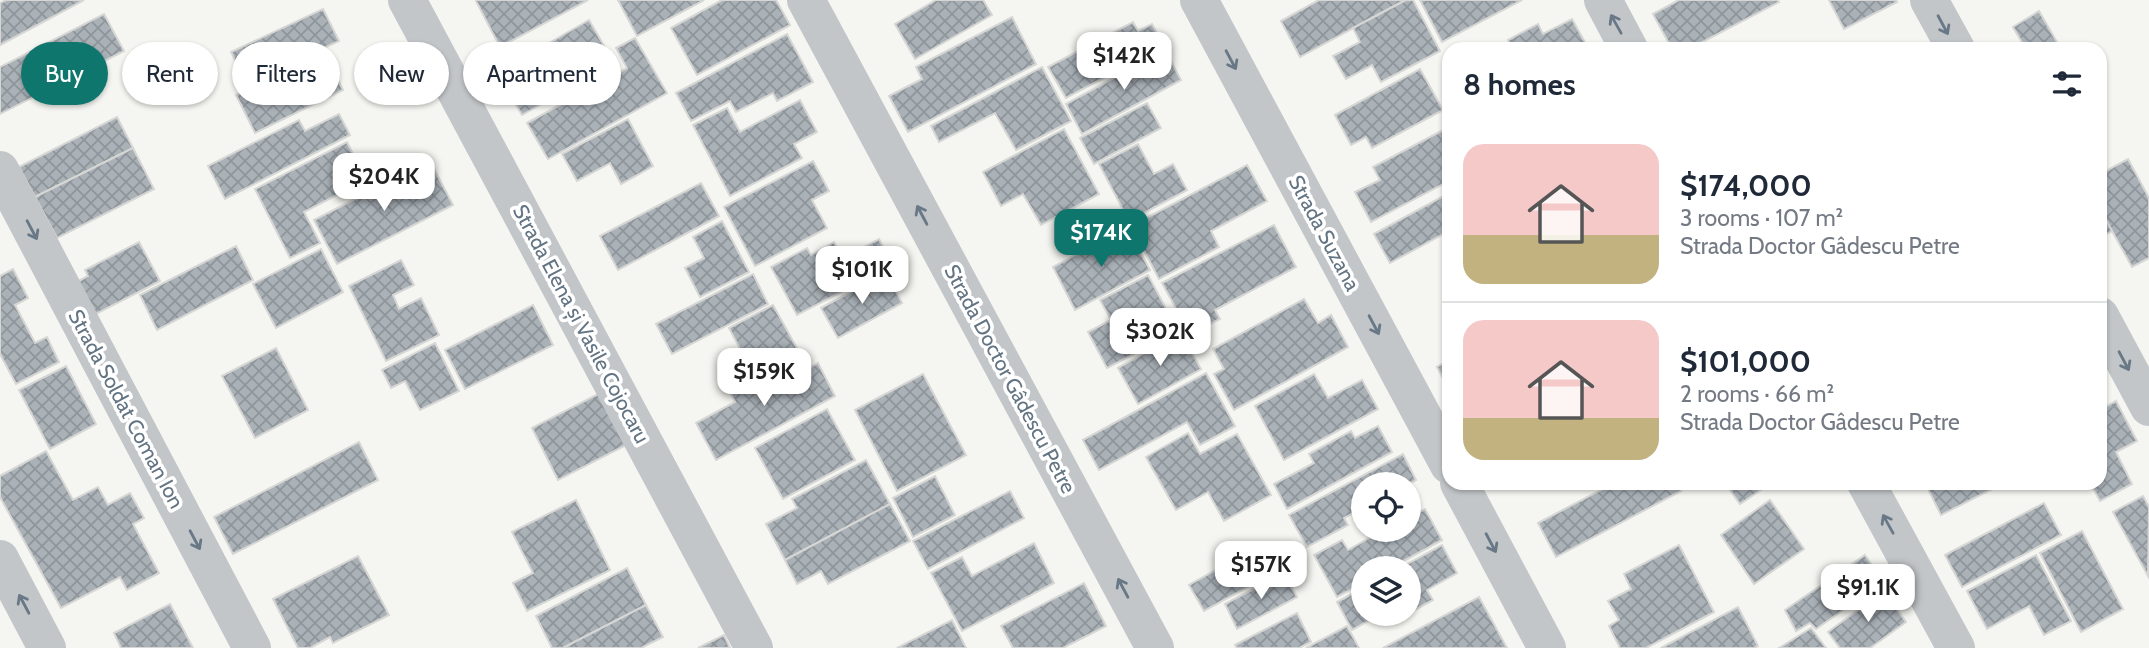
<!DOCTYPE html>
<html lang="en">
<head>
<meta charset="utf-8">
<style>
  body { margin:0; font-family:Cabin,sans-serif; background:#f2f2f3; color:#1f2937; height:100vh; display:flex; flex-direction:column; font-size:26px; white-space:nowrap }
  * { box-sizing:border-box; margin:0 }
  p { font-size:23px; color:#747a83 }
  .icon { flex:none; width:38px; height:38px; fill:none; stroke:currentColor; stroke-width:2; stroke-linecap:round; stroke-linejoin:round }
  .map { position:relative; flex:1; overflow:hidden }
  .sheet { position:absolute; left:1442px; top:42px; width:665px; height:448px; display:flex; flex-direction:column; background:#fff; border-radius:21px; box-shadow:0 2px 5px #0004 }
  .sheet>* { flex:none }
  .guide { position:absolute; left:21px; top:42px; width:665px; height:63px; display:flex; gap:14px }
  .controls { position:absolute; left:1351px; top:472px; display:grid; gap:14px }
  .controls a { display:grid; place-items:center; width:70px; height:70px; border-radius:50%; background:#fff; box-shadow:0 2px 5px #0004; font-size:35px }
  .price { position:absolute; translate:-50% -60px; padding:0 16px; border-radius:14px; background:#fff; color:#222; font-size:23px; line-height:46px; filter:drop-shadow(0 2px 4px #0008) }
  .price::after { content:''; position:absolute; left:50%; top:42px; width:21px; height:16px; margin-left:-10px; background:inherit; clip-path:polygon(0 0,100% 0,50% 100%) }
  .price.active { background:#0f766e; color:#fff }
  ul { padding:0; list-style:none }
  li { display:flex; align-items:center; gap:21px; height:175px; padding:0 21px }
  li+li { border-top:2px solid #e0e1e3 }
  li span { display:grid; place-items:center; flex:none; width:196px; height:140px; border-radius:21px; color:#555 }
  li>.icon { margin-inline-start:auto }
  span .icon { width:84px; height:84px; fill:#fffc; stroke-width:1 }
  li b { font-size:30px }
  h2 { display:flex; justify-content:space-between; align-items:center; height:84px; padding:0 21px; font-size:30px }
  .tag { padding:0 24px; border-radius:32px; background:#fff; box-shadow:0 2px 5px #0004; font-size:24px; line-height:63px }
  .tag.active { background:#0f766e; color:#fff }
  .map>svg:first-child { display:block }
</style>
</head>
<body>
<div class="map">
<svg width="2149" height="648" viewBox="0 0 2149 648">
  <defs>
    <pattern id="building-cross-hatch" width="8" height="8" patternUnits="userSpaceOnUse" patternTransform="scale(1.75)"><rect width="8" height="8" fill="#aab2b8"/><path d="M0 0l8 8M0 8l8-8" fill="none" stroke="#8e959b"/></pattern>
  </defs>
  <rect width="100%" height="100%" fill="#f5f5f1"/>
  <g fill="url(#building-cross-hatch)" stroke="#d6d6d4" stroke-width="2">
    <polygon points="6,0 84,0 0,45 0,3"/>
    <polygon points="477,0 588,0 500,47 476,1"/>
    <polygon points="618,0 704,0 637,36"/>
    <polygon points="722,0 776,0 790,25 697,75 671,28"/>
    <polygon points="936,0 983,0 992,15 915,59 895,24"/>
    <polygon points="1319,0 1405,0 1300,57 1281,21"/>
    <polygon points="1406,0 1413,0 1440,51 1381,82 1372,65 1346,79 1333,56 1360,42 1353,28"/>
    <polygon points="1420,0 1522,0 1442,42"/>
    <polygon points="1679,0 1777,0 1779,2 1689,49 1672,49 1653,14"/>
    <polygon points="1829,0 1896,0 1897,2 1844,29"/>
    <polygon points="323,9 339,41 246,84 231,52"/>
    <polygon points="2039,11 2061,49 2026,49 2013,27"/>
    <polygon points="104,14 124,51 0,114 0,67"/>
    <polygon points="1012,17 1036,64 908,132 889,96 922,79 916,67"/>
    <polygon points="1572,19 1586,44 1577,49 1504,49 1510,45 1508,40 1538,24 1543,34"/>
    <polygon points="589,20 614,63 522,115 497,73"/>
    <polygon points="1133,22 1138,31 1152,24 1164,46 1066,98 1048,67"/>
    <polygon points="787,34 813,82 777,101 773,93 736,112 730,101 691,121 676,93"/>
    <polygon points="635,38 667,93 548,159 527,123 627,68 616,48"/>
    <polygon points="1165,50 1181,80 1082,134 1066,104"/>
    <polygon points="325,52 343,90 255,133 236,95"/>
    <polygon points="1042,67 1071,121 1016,150 995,113 939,142 931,126"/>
    <polygon points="1420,69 1443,110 1372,148 1366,137 1351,145 1335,115"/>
    <polygon points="800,100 817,132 794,144 802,158 730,196 693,125 727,108 740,132"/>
    <polygon points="1147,103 1161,128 1094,164 1080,138"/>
    <polygon points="339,114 350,135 225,199 208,166 299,120 305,131"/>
    <polygon points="117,117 133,148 35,197 19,167"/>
    <polygon points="628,119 653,166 621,184 610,163 577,181 562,154"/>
    <polygon points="1449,127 1449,181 1371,222 1355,192 1380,180 1373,167"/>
    <polygon points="1064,129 1099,194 1041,225 1023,194 1001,206 983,172"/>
    <polygon points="347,142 366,180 304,212 320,243 290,258 255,189"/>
    <polygon points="1138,144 1154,174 1173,164 1187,190 1129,221 1099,164"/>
    <polygon points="133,148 154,189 57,238 35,197"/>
    <polygon points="2128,159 2149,198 2149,258 2132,267 2100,209 2100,174"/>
    <polygon points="430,161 453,205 337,264 314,220"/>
    <polygon points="813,161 829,191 812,200 827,228 755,266 724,207"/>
    <polygon points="1247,165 1267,201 1211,231 1219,247 1159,279 1131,226"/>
    <polygon points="701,183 719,216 618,270 600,236"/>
    <polygon points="1449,193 1449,231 1390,263 1374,234"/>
    <polygon points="2100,209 2112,231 2103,236 2100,231"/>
    <polygon points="722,221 749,272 700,297 685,268 704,258 693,237"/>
    <polygon points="1274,225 1296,267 1215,310 1220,319 1190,334 1162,283"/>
    <polygon points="1127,227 1150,270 1075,310 1053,267"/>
    <polygon points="879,239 893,265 797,315 771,267 807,248 811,255 834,242 843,258"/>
    <polygon points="139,242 160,281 90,317 73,284 88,276 85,270"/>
    <polygon points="236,246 253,280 157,330 140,295"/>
    <polygon points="321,249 343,292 276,328 253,284"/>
    <polygon points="401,260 414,285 393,295 399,309 421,298 439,335 386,361 349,286"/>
    <polygon points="13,269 28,298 15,305 35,343 47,337 59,362 16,384 0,354 0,276"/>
    <polygon points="886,273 902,303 838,338 821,308"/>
    <polygon points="753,274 768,304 672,354 656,324"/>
    <polygon points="1148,275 1178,331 1107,368 1088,332 1111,320 1100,300"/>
    <polygon points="1304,299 1318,323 1331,315 1348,347 1234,410 1214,374 1224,369 1213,349"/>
    <polygon points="533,305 553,345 465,389 445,350"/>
    <polygon points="773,305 798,350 753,374 729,328"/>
    <polygon points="1181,333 1201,369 1138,404 1118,368"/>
    <polygon points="435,343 459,391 420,410 405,381 391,388 382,370"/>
    <polygon points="276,348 308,410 255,438 222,376"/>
    <polygon points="1449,360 1449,390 1437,367"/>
    <polygon points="818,363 835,396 716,460 696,423 735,402 731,394 785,365 791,378"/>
    <polygon points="66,366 96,424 50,449 19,390"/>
    <polygon points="1206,373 1235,426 1200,445 1187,422 1099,470 1083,440"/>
    <polygon points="923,374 966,455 897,491 855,410"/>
    <polygon points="1314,374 1328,398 1362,380 1378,409 1284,460 1255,406"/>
    <polygon points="602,392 628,444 558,480 532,428"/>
    <polygon points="2116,401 2137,441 2116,452 2132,484 2100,501 2090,483 2100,483 2100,410"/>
    <polygon points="827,409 855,460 783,499 755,448"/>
    <polygon points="1378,426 1392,452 1287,509 1274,484 1314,463 1309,454 1351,431 1355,438"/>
    <polygon points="1188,433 1200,454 1237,434 1271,495 1224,521 1208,492 1176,510 1146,457"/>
    <polygon points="359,442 378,480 233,554 214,517"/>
    <polygon points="46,451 73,500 98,487 108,505 130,493 144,518 133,524 159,573 127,590 120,577 61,608 0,497 0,476"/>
    <polygon points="1403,454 1416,480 1407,485 1363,485 1363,508 1344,518 1348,525 1307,547 1289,515"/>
    <polygon points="866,460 890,504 785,560 766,524 797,508 792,499"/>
    <polygon points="935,476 955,515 913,537 893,498"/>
    <polygon points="1614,483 1676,483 1681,491 1556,557 1538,523"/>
    <polygon points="1725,483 1771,483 1740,504"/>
    <polygon points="1925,483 2004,483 1941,515"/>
    <polygon points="1010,491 1024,518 928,569 913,541"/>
    <polygon points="2143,496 2149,507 2148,576 2113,512"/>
    <polygon points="576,500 610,570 527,611 513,583 533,573 512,532"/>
    <polygon points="1770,500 1804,549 1754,584 1721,535"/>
    <polygon points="2044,503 2061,535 1962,587 1945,555"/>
    <polygon points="890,504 910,541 828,584 821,571 797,584 785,560"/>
    <polygon points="1425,509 1442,540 1389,569 1363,569 1363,583 1337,597 1314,555 1342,540 1348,550 1369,538 1366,530 1409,530 1409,518"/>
    <polygon points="2082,531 2123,609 2081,632 2040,553"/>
    <polygon points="1034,543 1054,583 962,631 931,573 962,557 972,576"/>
    <polygon points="1442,545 1457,573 1427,590 1433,600 1409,613 1409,569 1398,569"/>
    <polygon points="1679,545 1714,612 1646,648 1620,648 1609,626 1619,620 1608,601 1631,589 1624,574"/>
    <polygon points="1259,546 1273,573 1204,611 1189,585"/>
    <polygon points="1865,555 1883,582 1816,629 1810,623 1796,631 1785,610"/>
    <polygon points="2036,555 2071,621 2044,635 2029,606 1987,629 1967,591"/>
    <polygon points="358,556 389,615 333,643 330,637 310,648 298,648 273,599"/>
    <polygon points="627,568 646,605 563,648 552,648 536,616"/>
    <polygon points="1284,573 1297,597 1237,629 1225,604"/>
    <polygon points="1084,583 1106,626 1063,648 1013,648 1001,626"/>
    <polygon points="1363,588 1363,614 1381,614 1352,630 1337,602"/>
    <polygon points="1884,591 1906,622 1870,648 1840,648 1828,632"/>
    <polygon points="1479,597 1507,648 1383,648"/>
    <polygon points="170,604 193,648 121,648 114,633"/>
    <polygon points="646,605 663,637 641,648 563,648"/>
    <polygon points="1738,607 1758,646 1754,648 1661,648"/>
    <polygon points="1297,613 1311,642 1299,648 1237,648 1235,645"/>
    <polygon points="952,620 966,648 897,648"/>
    <polygon points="1347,626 1359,648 1306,648"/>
    <polygon points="1811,628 1826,648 1779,648"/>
    <polygon points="724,635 730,648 698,648"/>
  </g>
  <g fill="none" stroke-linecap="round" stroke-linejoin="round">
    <g stroke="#c2c6c9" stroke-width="38">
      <polyline points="407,0 754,648"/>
      <polyline points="806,0 1155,648"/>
      <polyline points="1199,0 1449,465"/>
      <polyline points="1603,0 1629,49"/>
      <polyline points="1929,0 1956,49"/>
      <polyline points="0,170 252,648"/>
      <polyline points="2100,316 2149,407"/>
      <polyline points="1459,483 1547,648"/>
      <polyline points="1866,483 1956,648"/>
      <polyline points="0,559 47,648"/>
    </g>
  </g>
  <defs><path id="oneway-shaft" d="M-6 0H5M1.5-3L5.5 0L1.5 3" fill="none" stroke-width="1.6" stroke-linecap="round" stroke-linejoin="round" transform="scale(1.75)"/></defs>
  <g stroke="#687886">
    <use href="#oneway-shaft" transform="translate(1616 24) rotate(-119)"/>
    <use href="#oneway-shaft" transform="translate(1943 25) rotate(62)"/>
    <use href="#oneway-shaft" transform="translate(1231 60) rotate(62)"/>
    <use href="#oneway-shaft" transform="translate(922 215) rotate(-118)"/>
    <use href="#oneway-shaft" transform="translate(32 230) rotate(62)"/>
    <use href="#oneway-shaft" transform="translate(1374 325) rotate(62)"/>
    <use href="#oneway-shaft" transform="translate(2124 361) rotate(62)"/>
    <use href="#oneway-shaft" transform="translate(1888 524) rotate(-119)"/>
    <use href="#oneway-shaft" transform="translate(195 540) rotate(62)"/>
    <use href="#oneway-shaft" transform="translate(1491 543) rotate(62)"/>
    <use href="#oneway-shaft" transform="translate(1123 588) rotate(-118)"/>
    <use href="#oneway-shaft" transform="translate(24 604) rotate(-118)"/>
  </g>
  <g text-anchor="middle" stroke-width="7" stroke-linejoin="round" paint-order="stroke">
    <g font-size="21" fill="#637483" stroke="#fff">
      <text transform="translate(1324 233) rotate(62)" y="7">Strada Suzana</text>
      <text transform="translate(581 324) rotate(62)" y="7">Strada Elena și Vasile Cojocaru</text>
      <text transform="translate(1010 379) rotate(62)" y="7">Strada Doctor Gâdescu Petre</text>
      <text transform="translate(126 409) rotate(62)" y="7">Strada Soldat Coman Ion</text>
    </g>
  </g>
</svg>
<div class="controls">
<a><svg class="icon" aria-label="locate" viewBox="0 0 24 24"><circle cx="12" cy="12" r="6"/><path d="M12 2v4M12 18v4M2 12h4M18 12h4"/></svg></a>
<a><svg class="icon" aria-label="layers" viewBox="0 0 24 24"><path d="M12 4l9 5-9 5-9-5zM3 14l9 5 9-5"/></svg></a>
</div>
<b class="price" style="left:1124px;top:92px">$142K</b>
<b class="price" style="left:384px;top:213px">$204K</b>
<b class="price active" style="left:1101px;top:269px">$174K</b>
<b class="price" style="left:862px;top:306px">$101K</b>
<b class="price" style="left:1160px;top:368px">$302K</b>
<b class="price" style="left:764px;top:408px">$159K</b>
<b class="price" style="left:1261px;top:601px">$157K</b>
<b class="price" style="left:1868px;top:624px">$91.1K</b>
<div class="guide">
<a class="tag active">Buy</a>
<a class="tag">Rent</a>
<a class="tag">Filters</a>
<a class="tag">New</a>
<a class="tag">Apartment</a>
</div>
<section class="sheet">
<h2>8 homes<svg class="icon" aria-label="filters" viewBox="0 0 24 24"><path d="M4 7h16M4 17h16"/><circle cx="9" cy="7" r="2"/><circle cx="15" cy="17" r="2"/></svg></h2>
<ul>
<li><span style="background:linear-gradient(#f6c9c9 65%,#c2b280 0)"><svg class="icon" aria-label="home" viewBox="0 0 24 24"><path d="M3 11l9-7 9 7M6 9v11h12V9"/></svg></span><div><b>$174,000</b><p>3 rooms · 107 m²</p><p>Strada Doctor Gâdescu Petre</p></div></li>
<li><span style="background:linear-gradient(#f6c9c9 70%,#c2b280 0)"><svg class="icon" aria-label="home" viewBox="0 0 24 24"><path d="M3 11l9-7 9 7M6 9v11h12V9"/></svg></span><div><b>$101,000</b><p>2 rooms · 66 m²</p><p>Strada Doctor Gâdescu Petre</p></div></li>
</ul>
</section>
</div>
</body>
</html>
